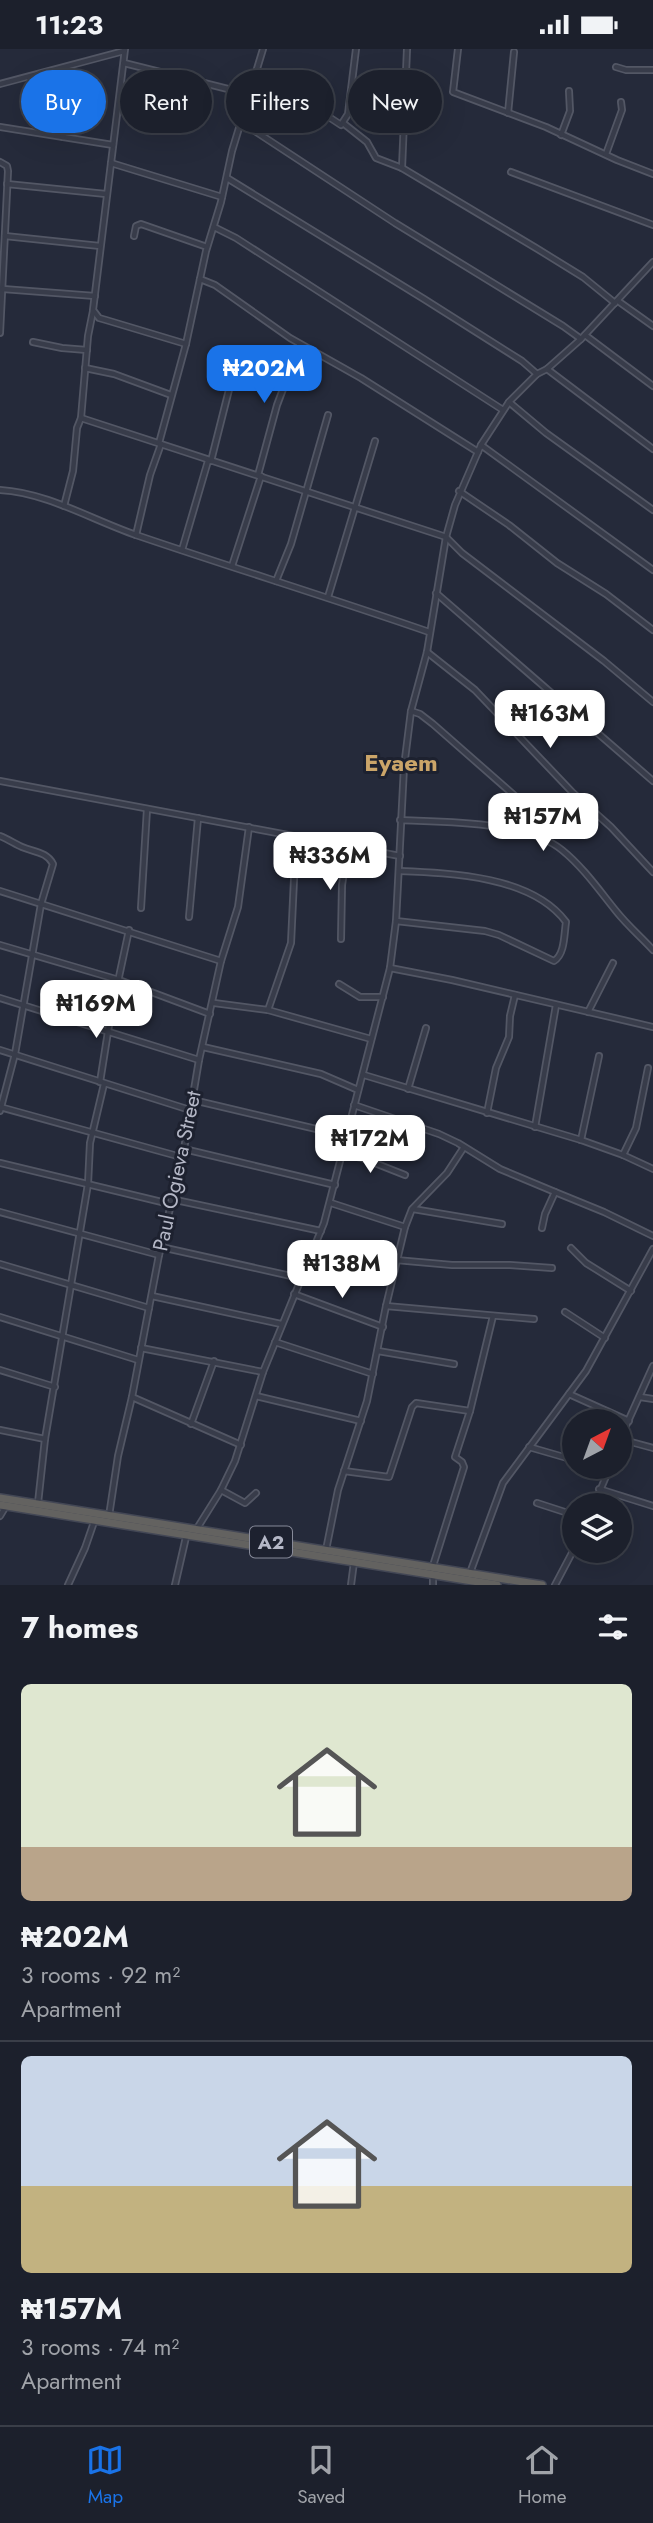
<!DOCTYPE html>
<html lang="en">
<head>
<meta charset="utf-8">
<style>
  body { margin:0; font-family:Jost,sans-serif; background:#252834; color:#f1f3f6; height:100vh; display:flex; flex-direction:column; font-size:26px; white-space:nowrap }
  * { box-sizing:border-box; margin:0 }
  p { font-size:23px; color:#a0a3a9 }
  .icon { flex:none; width:38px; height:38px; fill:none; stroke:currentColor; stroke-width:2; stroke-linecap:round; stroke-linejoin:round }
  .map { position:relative; height:1536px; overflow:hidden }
  .sheet { display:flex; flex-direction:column; background:#1c202c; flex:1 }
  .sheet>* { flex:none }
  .hud { position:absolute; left:21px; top:21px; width:612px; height:63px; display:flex; gap:14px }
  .needle { width:46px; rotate:41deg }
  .buttons { position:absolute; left:562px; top:1360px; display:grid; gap:14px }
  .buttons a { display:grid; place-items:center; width:70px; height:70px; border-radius:50%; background:#1c202c; box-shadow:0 7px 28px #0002,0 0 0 2px #3a3e48; font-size:35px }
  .price { position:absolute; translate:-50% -60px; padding:0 16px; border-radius:14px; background:#fff; color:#222; font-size:23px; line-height:46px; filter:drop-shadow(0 2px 4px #0008) }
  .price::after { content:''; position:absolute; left:50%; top:42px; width:21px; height:16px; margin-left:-10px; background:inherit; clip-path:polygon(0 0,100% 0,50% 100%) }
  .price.selected { background:#1a73e8; color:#fff }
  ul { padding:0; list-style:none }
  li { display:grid; align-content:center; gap:14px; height:371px; padding:0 21px }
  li+li { border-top:2px solid #3a3e48 }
  li span { display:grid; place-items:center; height:217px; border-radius:10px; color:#555 }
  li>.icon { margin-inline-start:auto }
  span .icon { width:126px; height:126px; fill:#fffc; stroke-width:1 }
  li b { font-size:30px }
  h2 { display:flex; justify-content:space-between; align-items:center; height:84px; padding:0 21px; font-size:30px }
  .tag { padding:0 24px; border-radius:32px; background:#1c202c; box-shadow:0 7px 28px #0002,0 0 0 2px #3a3e48; font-size:24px; line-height:63px }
  .tag.selected { background:#1a73e8; color:#fff }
  .status { display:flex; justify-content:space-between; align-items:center; height:49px; padding:0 35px; background:#1c202c; direction:ltr }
  .status svg { height:19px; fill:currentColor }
  .dock { display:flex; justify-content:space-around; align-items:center; height:98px; border-top:2px solid #3a3e48; background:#1c202c; font-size:19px; color:#a0a3a9 }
  .dock a { display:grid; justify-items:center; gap:4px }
  .dock .selected { color:#1a73e8 }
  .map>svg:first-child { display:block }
</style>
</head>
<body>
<div class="status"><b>11:23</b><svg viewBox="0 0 49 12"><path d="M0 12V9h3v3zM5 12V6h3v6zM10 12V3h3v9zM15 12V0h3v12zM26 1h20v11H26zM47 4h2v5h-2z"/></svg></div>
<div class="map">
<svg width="653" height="1536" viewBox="0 0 653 1536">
  <rect width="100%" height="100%" fill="#252a3a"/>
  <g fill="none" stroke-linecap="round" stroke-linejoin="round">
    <defs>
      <g id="minor">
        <polyline points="125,0 93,261 99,269 106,271 186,295"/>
        <polyline points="458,0 453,43 546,78 617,111 653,125"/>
        <polyline points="124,14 248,45"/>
        <polyline points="616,18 626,21 653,21"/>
        <polyline points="257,24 276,33 341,76 348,65 356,0"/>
        <polyline points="0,35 124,2"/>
        <polyline points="508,64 514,3"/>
        <polyline points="241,73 395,174 563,277 581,290"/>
        <polyline points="343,74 367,93 376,109 402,119 536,199 583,228 615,254"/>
        <polyline points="0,78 113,96"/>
        <polyline points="561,86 570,62 569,42"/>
        <polyline points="63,88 68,55"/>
        <polyline points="606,105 622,61 621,53"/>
        <polyline points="0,113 7,117 8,122 0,284"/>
        <polyline points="111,114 222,148"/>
        <polyline points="402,119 407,0"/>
        <polyline points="511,123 653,176"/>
        <polyline points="227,129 424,250 522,312 537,325"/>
        <polyline points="7,135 106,145"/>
        <polyline points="214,178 236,189 503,361"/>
        <polyline points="5,187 100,197"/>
        <polyline points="134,187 136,177 141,175 207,198"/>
        <polyline points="200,230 215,236 290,289 361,329 478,403"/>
        <polyline points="3,240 95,247"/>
        <polyline points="618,252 653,277"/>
        <polyline points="585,286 653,337"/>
        <polyline points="33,293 62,299 87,301"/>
        <polyline points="85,319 114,325 171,346"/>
        <polyline points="547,320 653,400"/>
        <polyline points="509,353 546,384 653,461"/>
        <polyline points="81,369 446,488 462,504 604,612 653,653"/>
        <polyline points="159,394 186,295 206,202 221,153 232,102 263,0"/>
        <polyline points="481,396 653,521"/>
        <polyline points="211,412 236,313"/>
        <polyline points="258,426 277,356 300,295"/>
        <path d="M0,441C48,444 90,470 136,486C233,519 331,549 429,583"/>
        <polyline points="459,442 509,476 557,514 606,545 653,581"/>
        <polyline points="64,457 73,422 77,379 81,369 88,287 93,262"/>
        <polyline points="136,486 150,426 161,395"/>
        <polyline points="182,501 208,412"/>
        <polyline points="232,517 261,427"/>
        <polyline points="276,532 291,495 328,366"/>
        <polyline points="436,544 653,732"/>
        <polyline points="328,548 375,392"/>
        <polyline points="427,603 475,641 573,744 611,778 653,823"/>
        <polyline points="411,662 420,665 433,675 531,761"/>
        <polyline points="0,732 400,807"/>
        <path d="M400,771C444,773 527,772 562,801C583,818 599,841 616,862C627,876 641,888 653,901"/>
        <path d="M0,787C8,790 15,795 22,798C34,803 47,803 53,815L41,855L15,1005L0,1062"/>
        <polyline points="0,842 221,912"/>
        <polyline points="141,859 147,760"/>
        <polyline points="189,868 198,769"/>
        <path d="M396,872L485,882L499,886L554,912C565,905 564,886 566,873C532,827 451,824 399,822"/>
        <polyline points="341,890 342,836 348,798"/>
        <polyline points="0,896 119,931 210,965"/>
        <polyline points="390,919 452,931 653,978"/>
        <polyline points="339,935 360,948 383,948"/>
        <polyline points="0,949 199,1011"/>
        <polyline points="214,954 268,961 371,990"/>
        <polyline points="268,961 291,894 296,788"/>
        <polyline points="588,963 613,914"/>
        <polyline points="203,998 321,1025 358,1041"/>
        <polyline points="0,1001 190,1061"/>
        <polyline points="364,1026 581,1091 623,1106 653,1120"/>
        <polyline points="100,1033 110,970 129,881"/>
        <polyline points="408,1040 426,979"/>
        <polyline points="193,1051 346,1087"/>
        <polyline points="354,1056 439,1085 458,1094 500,1120 555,1143 545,1165 542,1179"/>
        <polyline points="0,1058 181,1108"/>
        <polyline points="487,1064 496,1019 509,988 510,967 515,946"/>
        <polyline points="535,1078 556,956"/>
        <polyline points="581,1091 599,1007"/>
        <polyline points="184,1100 335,1136"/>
        <polyline points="343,1105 362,1109 405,1126"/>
        <polyline points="623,1106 636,1079 648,1019"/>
        <polyline points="0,1114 170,1155"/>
        <polyline points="555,1143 604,1163 653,1187"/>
        <polyline points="171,1150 321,1182"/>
        <polyline points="331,1154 405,1178"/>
        <polyline points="413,1160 502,1175"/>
        <polyline points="0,1163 159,1206"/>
        <polyline points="161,1198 300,1229"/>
        <polyline points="571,1199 586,1214 631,1242"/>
        <polyline points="311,1205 393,1227"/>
        <polyline points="396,1211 452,1216 510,1216 552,1219"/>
        <polyline points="0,1215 149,1259"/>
        <polyline points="294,1245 383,1278"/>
        <polyline points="152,1247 281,1275"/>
        <polyline points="386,1257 534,1270"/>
        <polyline points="565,1263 605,1289"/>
        <polyline points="0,1268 138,1311"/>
        <polyline points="275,1293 373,1325"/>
        <polyline points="141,1299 263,1323"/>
        <polyline points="378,1302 454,1315"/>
        <polyline points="0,1321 55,1338"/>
        <polyline points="569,1345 629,1372"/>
        <polyline points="256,1347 361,1372"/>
        <polyline points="132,1348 241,1396"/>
        <polyline points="640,1348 653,1350"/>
        <polyline points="191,1375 214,1312"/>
        <polyline points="0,1381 45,1390"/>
        <polyline points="620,1390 653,1317"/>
        <polyline points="620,1390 653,1399"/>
        <polyline points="529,1398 574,1411"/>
        <polyline points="593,1418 608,1423"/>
        <polyline points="344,1422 389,1428 412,1358 416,1354 470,1362"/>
        <polyline points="599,1440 653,1457"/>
        <polyline points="221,1441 245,1454 256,1444"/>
        <polyline points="38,1454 45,1390 88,1135 90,1094 104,1035"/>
        <polyline points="537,1454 574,1466"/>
        <polyline points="594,1456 610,1418"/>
        <polyline points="0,1467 6,1457"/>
        <polyline points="109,1467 118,1407 132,1348 159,1206 184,1100 199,1011 221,912 238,858 249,778"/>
        <polyline points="196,1481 221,1441 235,1412 263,1323 324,1174 390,919 396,872 404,718 411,662 427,603 446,488 455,456 481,396 509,353 537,325 547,320 581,290 653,213"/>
        <polyline points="326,1501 338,1441 367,1352 386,1257 405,1178 412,1160 447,1124 464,1098"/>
        <polyline points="432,1520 464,1418 462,1413 455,1408 470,1362 493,1267"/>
        <polyline points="470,1524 503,1434 586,1322 653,1200"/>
        <polyline points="433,1527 433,1536"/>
        <polyline points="68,1536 85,1499 94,1473"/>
        <polyline points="175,1536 186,1488"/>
        <polyline points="351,1536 354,1513"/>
        <polyline points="555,1536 574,1500"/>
      </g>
      <g id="trunk">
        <polyline points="0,1449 542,1536"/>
        <polyline points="0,1456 497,1536"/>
      </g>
    </defs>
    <use href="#minor" stroke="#535765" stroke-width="8"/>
    <use href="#trunk" stroke="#434755" stroke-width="10"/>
    <use href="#minor" stroke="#383c4a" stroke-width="4.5"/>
    <use href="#trunk" stroke="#636260" stroke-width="7"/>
  </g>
  <g text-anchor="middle" stroke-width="6" stroke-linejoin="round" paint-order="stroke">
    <rect fill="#1d212f" stroke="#878a99" stroke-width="2" x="250" y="1477.5" width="42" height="31" rx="5"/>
    <g font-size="19" font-weight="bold" fill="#b4b7c6">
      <text x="271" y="1500">A2</text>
    </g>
    <g font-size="21" fill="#b4b7c6" stroke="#1d212f">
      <text transform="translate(177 1122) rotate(-78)" y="7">Paul Ogieva Street</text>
    </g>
    <g font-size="24" font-weight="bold" fill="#cba569" stroke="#1d212f">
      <text x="401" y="722">Eyaem</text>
    </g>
  </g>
</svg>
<div class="buttons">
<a><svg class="needle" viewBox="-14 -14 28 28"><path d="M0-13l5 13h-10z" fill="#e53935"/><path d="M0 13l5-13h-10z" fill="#a0a3a9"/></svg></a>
<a><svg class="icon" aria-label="layers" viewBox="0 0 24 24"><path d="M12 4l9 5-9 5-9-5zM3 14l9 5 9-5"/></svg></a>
</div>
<b class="price selected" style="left:264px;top:356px">₦202M</b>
<b class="price" style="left:550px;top:701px">₦163M</b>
<b class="price" style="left:543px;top:804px">₦157M</b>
<b class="price" style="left:330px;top:843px">₦336M</b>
<b class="price" style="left:96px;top:991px">₦169M</b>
<b class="price" style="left:370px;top:1126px">₦172M</b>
<b class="price" style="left:342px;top:1251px">₦138M</b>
<div class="hud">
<a class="tag selected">Buy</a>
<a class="tag">Rent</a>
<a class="tag">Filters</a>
<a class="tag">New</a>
</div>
</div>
<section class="sheet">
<h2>7 homes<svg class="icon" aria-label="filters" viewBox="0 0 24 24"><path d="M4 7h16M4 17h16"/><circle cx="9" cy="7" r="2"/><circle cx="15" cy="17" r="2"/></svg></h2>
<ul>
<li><span style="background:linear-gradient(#dfe7d0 75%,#b9a48a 0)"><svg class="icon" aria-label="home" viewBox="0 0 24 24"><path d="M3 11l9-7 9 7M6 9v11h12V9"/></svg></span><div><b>₦202M</b><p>3 rooms · 92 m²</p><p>Apartment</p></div></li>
<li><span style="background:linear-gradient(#c9d6e8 60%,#c2b280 0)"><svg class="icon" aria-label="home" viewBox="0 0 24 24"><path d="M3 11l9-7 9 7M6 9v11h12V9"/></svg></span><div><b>₦157M</b><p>3 rooms · 74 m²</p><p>Apartment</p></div></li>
</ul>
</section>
<nav class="dock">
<a class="selected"><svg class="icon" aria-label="map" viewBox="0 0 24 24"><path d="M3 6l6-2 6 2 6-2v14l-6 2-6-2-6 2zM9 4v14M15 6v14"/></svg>Map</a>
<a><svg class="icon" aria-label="saved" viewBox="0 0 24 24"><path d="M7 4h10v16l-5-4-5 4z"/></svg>Saved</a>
<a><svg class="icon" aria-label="home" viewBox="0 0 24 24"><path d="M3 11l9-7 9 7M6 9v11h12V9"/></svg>Home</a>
</nav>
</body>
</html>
